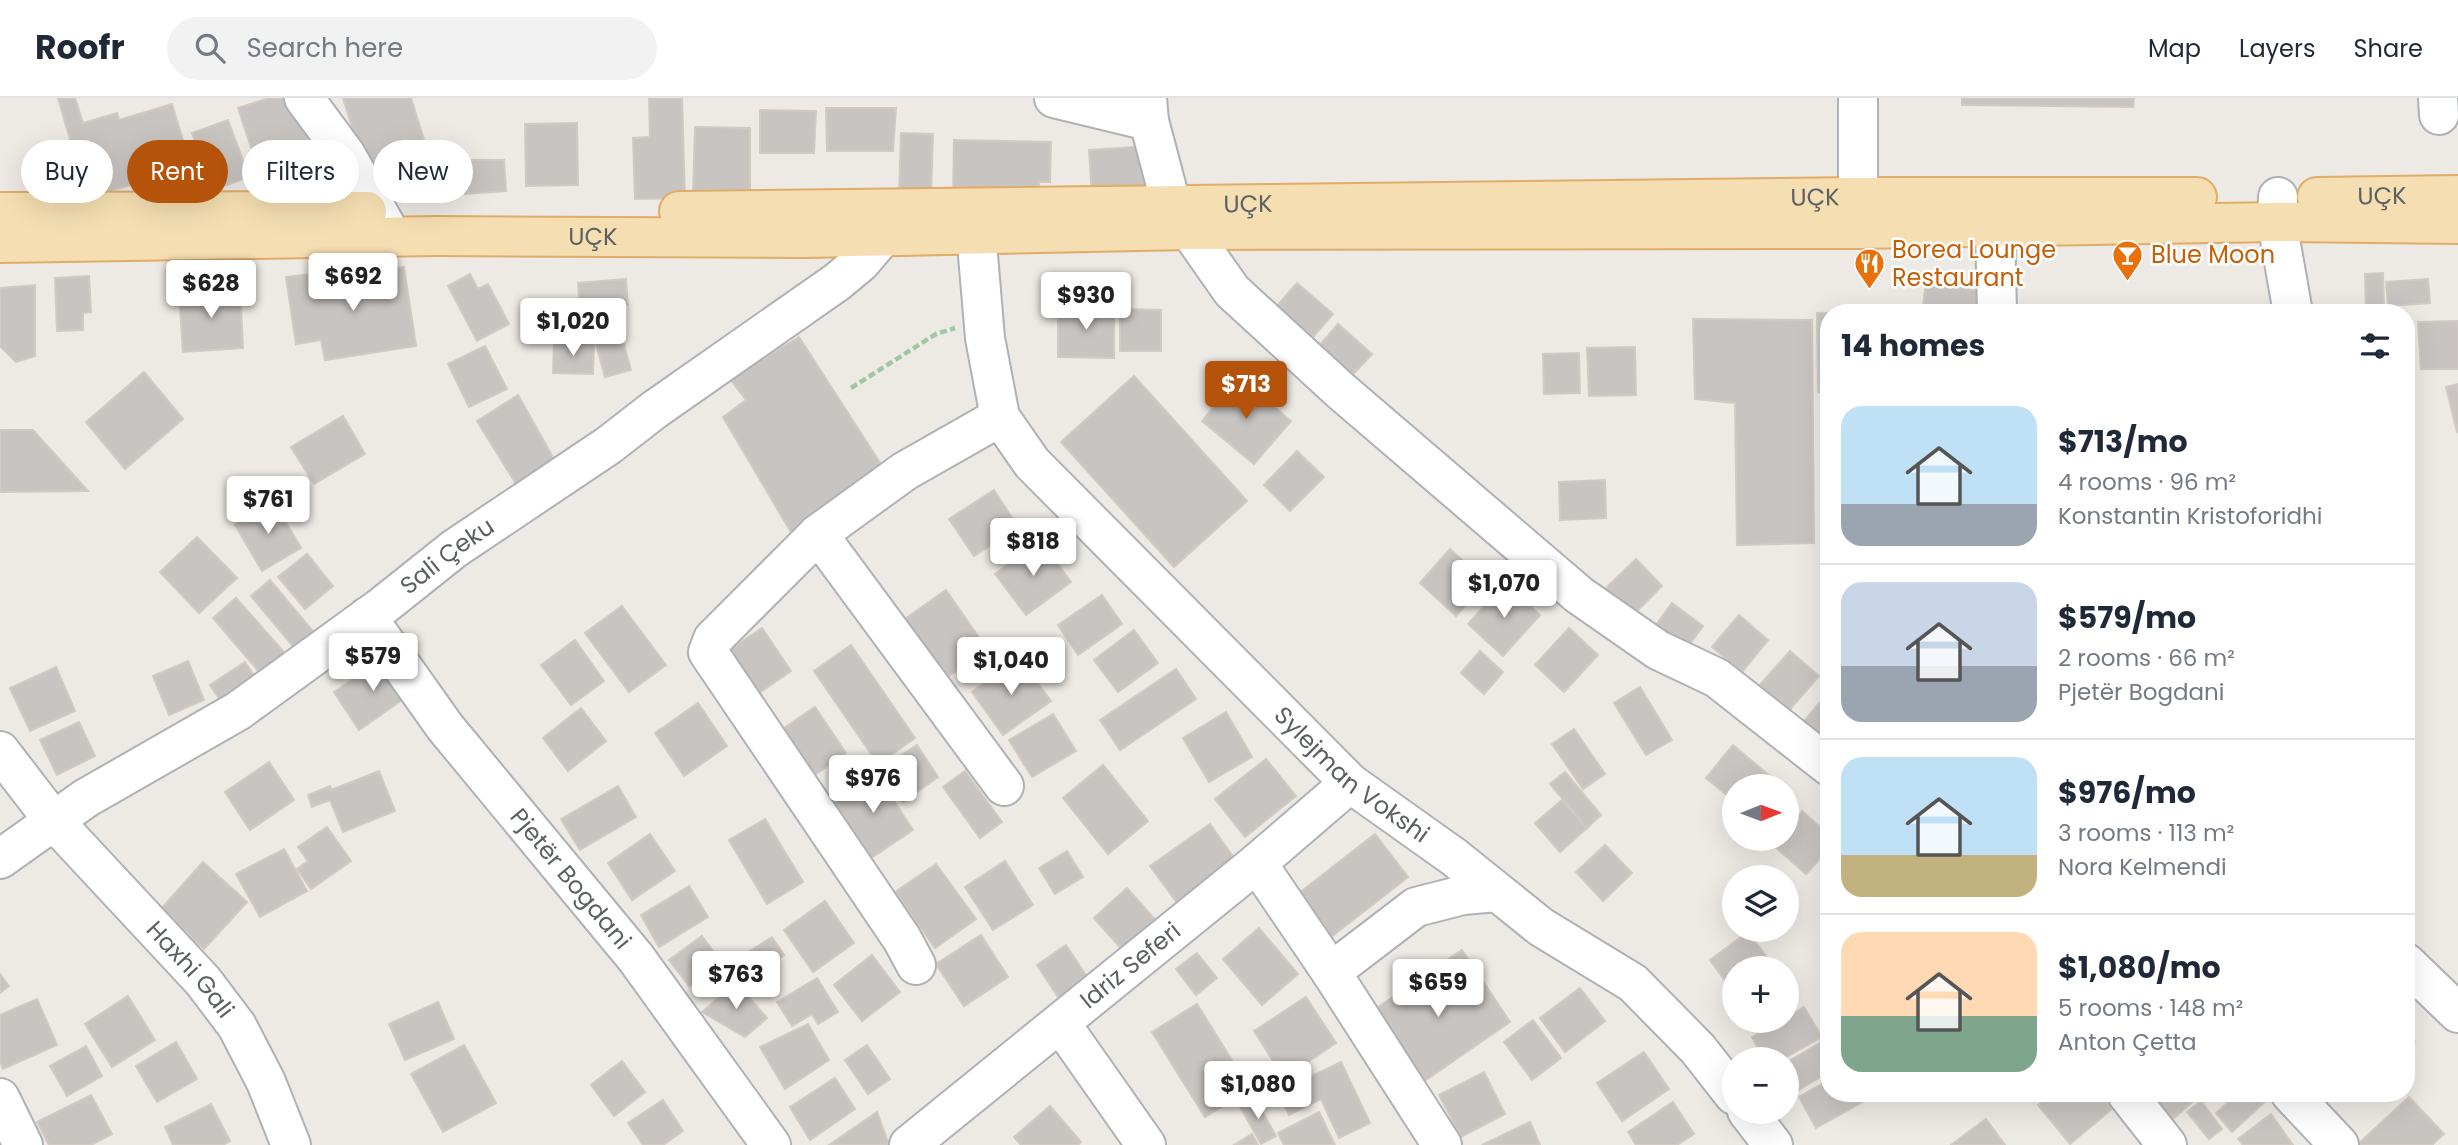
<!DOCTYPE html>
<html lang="en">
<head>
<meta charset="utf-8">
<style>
  body { margin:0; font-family:Poppins,sans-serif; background:#f2f2f3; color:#1f2937; height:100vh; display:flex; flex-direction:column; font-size:26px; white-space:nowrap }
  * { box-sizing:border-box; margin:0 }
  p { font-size:23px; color:#747a83 }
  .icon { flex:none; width:38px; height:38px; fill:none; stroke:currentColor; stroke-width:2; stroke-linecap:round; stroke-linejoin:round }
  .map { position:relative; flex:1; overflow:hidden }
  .details { position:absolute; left:1820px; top:206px; width:595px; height:798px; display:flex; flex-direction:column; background:#fff; border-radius:28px; box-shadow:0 7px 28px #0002 }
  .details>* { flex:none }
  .banner { position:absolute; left:21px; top:42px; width:665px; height:63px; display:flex; gap:14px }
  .needle { width:46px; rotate:89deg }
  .controls { position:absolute; left:1722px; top:676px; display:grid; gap:14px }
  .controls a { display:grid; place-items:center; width:77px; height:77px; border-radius:50%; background:#fff; box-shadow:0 7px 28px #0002; font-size:35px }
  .price { position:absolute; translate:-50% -60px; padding:0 16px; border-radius:7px; background:#fff; color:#222; font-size:23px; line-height:46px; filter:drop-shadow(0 2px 4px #0008) }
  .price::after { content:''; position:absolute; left:50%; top:42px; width:21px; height:16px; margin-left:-10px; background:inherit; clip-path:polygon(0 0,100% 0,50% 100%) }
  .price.current { background:#b45309; color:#fff }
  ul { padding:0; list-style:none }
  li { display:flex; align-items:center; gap:21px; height:175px; padding:0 21px }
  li+li { border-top:2px solid #e0e1e3 }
  li span { display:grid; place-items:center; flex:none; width:196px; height:140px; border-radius:21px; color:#555 }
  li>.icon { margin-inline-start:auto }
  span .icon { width:84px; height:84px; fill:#fffc; stroke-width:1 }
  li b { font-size:30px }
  h2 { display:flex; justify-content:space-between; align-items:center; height:84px; padding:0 21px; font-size:30px }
  .tag { padding:0 24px; border-radius:32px; background:#fff; box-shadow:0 7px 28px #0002; font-size:24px; line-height:63px }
  .tag.current { background:#b45309; color:#fff }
  header { display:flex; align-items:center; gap:42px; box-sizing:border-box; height:98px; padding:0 35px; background:#fff; border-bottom:2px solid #e0e1e3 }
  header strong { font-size:33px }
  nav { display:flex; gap:38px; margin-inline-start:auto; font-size:24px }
  .search { width:490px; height:63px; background:#f2f2f3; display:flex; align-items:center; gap:18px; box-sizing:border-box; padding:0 24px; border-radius:38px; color:#747a83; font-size:26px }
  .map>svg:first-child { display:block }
</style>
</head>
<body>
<header>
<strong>Roofr</strong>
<div class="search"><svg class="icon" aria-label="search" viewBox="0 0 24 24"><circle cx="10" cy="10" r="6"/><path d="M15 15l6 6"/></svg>Search here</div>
<nav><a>Map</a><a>Layers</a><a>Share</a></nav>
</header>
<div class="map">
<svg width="2458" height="1047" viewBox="0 0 2458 1047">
  <rect width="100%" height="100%" fill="#ede9e4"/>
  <g fill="#c8c4c1" stroke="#d1cac3" stroke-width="2">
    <polygon points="58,0 75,0 83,25 117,15 119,22 172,6 191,69 87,100"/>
    <polygon points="269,0 293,0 317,72 264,89 238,10"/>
    <polygon points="343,0 411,0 432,67 370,87"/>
    <polygon points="649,0 682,0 685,100 635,101 633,40 650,39"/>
    <polygon points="1962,0 2134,0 2133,9 1962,7"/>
    <polygon points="826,10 896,10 893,53 827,53"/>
    <polygon points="760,12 816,13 814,55 760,55"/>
    <polygon points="228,22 249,79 213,92 192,35"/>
    <polygon points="577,25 578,87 526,88 525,26"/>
    <polygon points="695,29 750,30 750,98 693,97"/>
    <polygon points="901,35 933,36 931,98 899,97"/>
    <polygon points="954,42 1051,44 1050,84 1039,84 1039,101 953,99"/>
    <polygon points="1152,48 1155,95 1092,99 1089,52"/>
    <polygon points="463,62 504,62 506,93 465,96"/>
    <polygon points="404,169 416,248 325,262 321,242 296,246 286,179 308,176 310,183"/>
    <polygon points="2383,175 2384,215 2366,215 2365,176"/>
    <polygon points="470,176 478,191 488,186 509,226 477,243 448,188"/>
    <polygon points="89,178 91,214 83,215 83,232 57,233 55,180"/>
    <polygon points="626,181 628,207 580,210 578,185"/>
    <polygon points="2428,181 2430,205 2388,208 2386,184"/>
    <polygon points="1297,185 1333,216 1306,247 1270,216"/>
    <polygon points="1926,185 1988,194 1985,215 1922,215"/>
    <polygon points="35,187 35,258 16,264 0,248 0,190"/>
    <polygon points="240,190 243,250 183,254 179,195"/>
    <polygon points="1058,207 1114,208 1114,260 1058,259"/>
    <polygon points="1120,211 1161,212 1161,253 1120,253"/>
    <polygon points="1906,213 1829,215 1829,294 1818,294 1817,215"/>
    <polygon points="1693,221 1812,222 1814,445 1737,447 1735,305 1695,301"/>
    <polygon points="2458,223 2458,271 2421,271 2418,224"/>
    <polygon points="1338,226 1372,256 1346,284 1313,255"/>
    <polygon points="621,236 631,272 605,279 595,242"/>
    <polygon points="799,239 886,374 795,441 723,319 746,302 730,281"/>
    <polygon points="554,244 594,245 593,276 553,275"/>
    <polygon points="485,248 507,291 469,309 448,266"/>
    <polygon points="1635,249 1636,297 1589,298 1587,250"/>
    <polygon points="1579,255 1580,295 1544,296 1543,256"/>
    <polygon points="144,274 183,321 125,371 86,324"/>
    <polygon points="1134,278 1247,403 1174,469 1061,344"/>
    <polygon points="1238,279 1291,323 1254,366 1202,323"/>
    <polygon points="2458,286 2458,333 2457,334 2446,289"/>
    <polygon points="518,297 559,370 521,394 477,323"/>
    <polygon points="343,318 365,356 314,386 291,349"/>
    <polygon points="0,332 33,332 88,393 0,394"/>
    <polygon points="1297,353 1324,379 1290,413 1264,387"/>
    <polygon points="1605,382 1606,420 1560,422 1559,384"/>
    <polygon points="994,392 1018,429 974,458 949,421"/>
    <polygon points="274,404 301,450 262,473 235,427"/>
    <polygon points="197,439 237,480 199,515 160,474"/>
    <polygon points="1040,442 1071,484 1026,517 995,476"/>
    <polygon points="1450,451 1486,484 1456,518 1420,485"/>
    <polygon points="307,456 333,488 305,511 278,479"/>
    <polygon points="1636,461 1662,488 1632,518 1605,491"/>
    <polygon points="270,482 316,537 297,553 251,498"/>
    <polygon points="1505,485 1540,517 1503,558 1468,526"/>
    <polygon points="946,492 987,551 946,580 905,521"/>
    <polygon points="1102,497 1122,526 1078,557 1058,527"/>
    <polygon points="236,500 290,561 266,582 213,520"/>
    <polygon points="1672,505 1703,528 1682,557 1651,534"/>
    <polygon points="622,508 666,567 629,594 585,535"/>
    <polygon points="1739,517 1768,542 1742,574 1712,549"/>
    <polygon points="762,530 791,573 752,600 722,557"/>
    <polygon points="1569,530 1598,557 1564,594 1535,567"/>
    <polygon points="1134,532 1158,565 1118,594 1094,562"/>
    <polygon points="575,542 604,583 571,607 541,567"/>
    <polygon points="851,547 915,640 878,666 814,573"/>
    <polygon points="1480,553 1503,574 1484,596 1461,575"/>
    <polygon points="1790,553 1819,578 1786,616 1757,590"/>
    <polygon points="387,558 412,595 359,632 334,594"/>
    <polygon points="1019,560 1051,603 1003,637 972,594"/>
    <polygon points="188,563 204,602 169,617 153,578"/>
    <polygon points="245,564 261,588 226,611 210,587"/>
    <polygon points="56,569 75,613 30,633 10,590"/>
    <polygon points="1176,571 1196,601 1120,652 1100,622"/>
    <polygon points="1640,589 1672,642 1646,657 1614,605"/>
    <polygon points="1829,593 1829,650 1801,627"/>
    <polygon points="698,605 727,648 684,678 655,635"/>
    <polygon points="815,609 846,655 809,681 778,634"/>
    <polygon points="581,610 606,643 568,673 543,640"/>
    <polygon points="1226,614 1252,659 1209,684 1183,640"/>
    <polygon points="1053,616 1076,653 1032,679 1009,642"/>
    <polygon points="79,624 95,658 57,677 40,642"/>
    <polygon points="1574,631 1605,676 1583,691 1552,646"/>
    <polygon points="917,647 938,679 903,704 881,671"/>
    <polygon points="1733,647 1765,674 1753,688 1734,688 1734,703 1706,680"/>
    <polygon points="1266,661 1296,698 1245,739 1215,701"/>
    <polygon points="269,664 294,702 250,732 225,694"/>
    <polygon points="1103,667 1148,723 1108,756 1063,700"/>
    <polygon points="379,673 395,713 343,734 330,702 312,709 308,697 330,688 331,692"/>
    <polygon points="965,673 1002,724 980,740 943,689"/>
    <polygon points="875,674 913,732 871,760 833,702"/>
    <polygon points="1565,674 1601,717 1587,730 1550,686"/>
    <polygon points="1765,674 1782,688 1753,688"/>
    <polygon points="618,688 636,719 580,752 561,721"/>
    <polygon points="1562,702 1587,730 1560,754 1535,725"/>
    <polygon points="1802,713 1829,737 1829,751 1806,776 1772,746 1777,740 1787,740 1787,730"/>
    <polygon points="765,721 803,784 767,806 729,742"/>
    <polygon points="1210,726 1236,763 1178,806 1150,768"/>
    <polygon points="327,729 351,763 311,791 297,771 308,763 298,749"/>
    <polygon points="650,736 675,773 632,802 608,765"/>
    <polygon points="1375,736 1408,779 1331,839 1298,796"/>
    <polygon points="1605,747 1632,775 1603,803 1576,774"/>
    <polygon points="284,751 307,793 260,819 236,776"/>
    <polygon points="1067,753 1083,779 1055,796 1039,770"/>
    <polygon points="1005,763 1033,807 993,832 965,789"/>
    <polygon points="203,764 247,804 204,851 161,811"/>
    <polygon points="936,766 976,821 935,850 895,794"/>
    <polygon points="689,788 708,819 659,849 641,817"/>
    <polygon points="1127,790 1158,825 1125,855 1094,820"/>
    <polygon points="825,803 854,845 813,874 784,832"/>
    <polygon points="1259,830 1298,876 1262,907 1223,861"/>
    <polygon points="1748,834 1775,870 1734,870 1734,895 1710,862"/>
    <polygon points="981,837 1008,879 964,908 936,866"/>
    <polygon points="702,838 721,864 689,888 669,862"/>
    <polygon points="772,839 784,857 756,875 744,857"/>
    <polygon points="1066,847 1093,888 1064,908 1037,867"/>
    <polygon points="1462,852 1510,924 1414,990 1365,918"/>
    <polygon points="1197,855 1217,880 1196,897 1176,871"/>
    <polygon points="872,857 900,894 862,923 834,887"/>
    <polygon points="0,876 9,888 0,895"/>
    <polygon points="817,880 838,914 818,926 812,916 792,928 777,904"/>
    <polygon points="736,884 767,920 745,939 702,914"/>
    <polygon points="1580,890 1605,923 1565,954 1540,920"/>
    <polygon points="128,898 155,942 112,969 85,926"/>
    <polygon points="1306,899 1336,945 1284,980 1254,933"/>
    <polygon points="37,901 57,947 3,971 0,963 0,917"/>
    <polygon points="438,904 454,941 405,962 389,926"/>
    <polygon points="1197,906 1250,991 1205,1019 1152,934"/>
    <polygon points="1804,909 1822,939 1783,961 1764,961 1752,939 1781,922 1787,922 1787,919"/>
    <polygon points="1533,922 1561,960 1532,982 1504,944"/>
    <polygon points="808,926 829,962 785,991 760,949"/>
    <polygon points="2406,935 2415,944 2406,953"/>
    <polygon points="1823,943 1829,953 1829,974 1795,994 1787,980 1787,964"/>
    <polygon points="176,944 197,981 157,1004 136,968"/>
    <polygon points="464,947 496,1005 443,1034 411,976"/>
    <polygon points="867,947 890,981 868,996 845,962"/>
    <polygon points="86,948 102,978 67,998 50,968"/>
    <polygon points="1644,954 1669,991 1622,1023 1597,985"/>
    <polygon points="622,963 645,994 614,1018 591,987"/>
    <polygon points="1341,964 1370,1025 1339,1040 1321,1001 1289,1017 1278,994"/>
    <polygon points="1266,970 1276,987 1258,998 1248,980"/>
    <polygon points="1484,974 1505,1016 1461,1039 1439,997"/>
    <polygon points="835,980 855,1011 810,1042 790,1009"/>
    <polygon points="1829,982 1829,996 1877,996 1816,1030 1799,999"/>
    <polygon points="2052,996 2099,996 2112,1011 2070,1046 2038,1007"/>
    <polygon points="2135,996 2192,996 2196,1001 2162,1030"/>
    <polygon points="2237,996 2267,996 2270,999 2232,1034 2216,1015"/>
    <polygon points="91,997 112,1036 91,1047 49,1047 37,1024"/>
    <polygon points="1254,999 1276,1038 1261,1046 1239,1007"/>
    <polygon points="2409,999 2444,1036 2432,1047 2357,1047"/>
    <polygon points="663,1002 683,1033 663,1047 643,1047 628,1025"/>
    <polygon points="2201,1003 2222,1031 2209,1041 2187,1014"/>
    <polygon points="1673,1004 1694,1036 1677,1047 1636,1047 1628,1034"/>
    <polygon points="211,1006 230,1043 223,1047 173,1047 165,1029"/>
    <polygon points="1050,1008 1081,1044 1078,1047 1021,1047 1014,1039"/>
    <polygon points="877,1014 889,1047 829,1047"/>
    <polygon points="1319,1014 1335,1047 1284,1047 1278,1035"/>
    <polygon points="2271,1016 2293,1047 2243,1047 2238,1041"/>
    <polygon points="1986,1021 2005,1047 1951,1047"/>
    <polygon points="1530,1024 1540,1047 1482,1047"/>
    <polygon points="1252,1036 1258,1047 1234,1047"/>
  </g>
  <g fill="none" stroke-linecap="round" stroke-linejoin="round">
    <defs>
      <g id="minor">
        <polyline points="304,0 346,57 392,139"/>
        <polyline points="1054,0 1149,23"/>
        <polyline points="1147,0 1149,23 1171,106 1232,193 1341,293 1579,497 1658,552 1717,580 1829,668"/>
        <polyline points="2438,0 2439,17"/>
        <polyline points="2278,99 2277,124 2293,215"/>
        <path id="s1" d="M974,110L985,240L1000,319L1032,365L1350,685L1454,759L1541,829L1633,885L1698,951L1734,997"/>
        <polyline points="1995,129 1997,215"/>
        <polyline points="1858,131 1858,0"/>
        <polyline points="1000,319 905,373 818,436 1004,688"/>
        <polyline points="818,436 713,541 708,554 902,841 916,867"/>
        <path id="s2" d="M367,519L445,629L636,860L771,1047"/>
        <path id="s3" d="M0,653L53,722L203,883L237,928L266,984L291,1047"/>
        <path id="s4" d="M0,761L86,700L238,613L380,510L454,451L609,347L654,312L837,184L861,164L883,138V114"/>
        <polyline points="1257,765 1331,874 1442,1047"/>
        <polyline points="2406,865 2458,915"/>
        <polyline points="1331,874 1416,809 1463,797 1497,794"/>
        <polyline points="1061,926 1146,1047"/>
        <polyline points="2127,996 2167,1047"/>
        <polyline points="2291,996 2339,1047"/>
        <polyline points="0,1000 23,1047"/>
        <polyline points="1747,1013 1773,1047"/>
        <path id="s5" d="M909,1047L1257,765L1350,685"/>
      </g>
      <g id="major">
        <path id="s6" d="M2317,99L2458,97"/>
        <path id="s7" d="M679,113L1859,99H2197"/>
        <polyline points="0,114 367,113"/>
        <path id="s8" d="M0,145L436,138L805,140L1188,132L1858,131L2277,124L2458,126"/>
      </g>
    </defs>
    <use href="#minor" stroke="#afb2b5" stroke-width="42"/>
    <use href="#major" stroke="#e1ab69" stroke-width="42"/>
    <polyline stroke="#a0c7a5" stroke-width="4.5" stroke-dasharray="7 3.5" stroke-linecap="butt" points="851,290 936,236 955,230"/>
    <use href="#minor" stroke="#fff" stroke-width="38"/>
    <use href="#major" stroke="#f5deb1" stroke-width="38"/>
  </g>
  <defs>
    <symbol id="bar-pin" viewBox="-11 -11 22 30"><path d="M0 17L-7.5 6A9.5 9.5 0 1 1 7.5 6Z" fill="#e8710a" stroke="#fff"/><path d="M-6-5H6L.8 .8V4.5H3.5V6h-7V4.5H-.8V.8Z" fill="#fff"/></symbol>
    <symbol id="restaurant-pin" viewBox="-11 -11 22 30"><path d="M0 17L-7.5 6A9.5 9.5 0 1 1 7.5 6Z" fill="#e8710a" stroke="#fff"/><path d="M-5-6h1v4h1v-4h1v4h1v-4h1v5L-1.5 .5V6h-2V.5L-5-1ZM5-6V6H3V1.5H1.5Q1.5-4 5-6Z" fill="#fff"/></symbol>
  </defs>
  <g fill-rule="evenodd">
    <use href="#bar-pin" x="2110" y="140" width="35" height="47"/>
    <use href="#restaurant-pin" x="1852" y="148" width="35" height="47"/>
  </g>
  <g text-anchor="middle" stroke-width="5" stroke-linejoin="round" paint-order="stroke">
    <g font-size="24" fill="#5c6063" stroke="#fff">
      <text dy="8" stroke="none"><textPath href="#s6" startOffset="65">UÇK</textPath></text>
      <text dy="8" stroke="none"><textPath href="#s7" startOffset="1136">UÇK</textPath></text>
      <text dy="8" stroke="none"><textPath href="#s7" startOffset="569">UÇK</textPath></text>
      <text dy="8" stroke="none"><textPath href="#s8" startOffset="593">UÇK</textPath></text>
      <text dy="8" stroke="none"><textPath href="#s4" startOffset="541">Sali Çeku</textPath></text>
      <text dy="8" stroke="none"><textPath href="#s1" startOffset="714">Sylejman Vokshi</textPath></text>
      <text dy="8" stroke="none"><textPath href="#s2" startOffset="332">Pjetër Bogdani</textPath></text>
      <text dy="8" stroke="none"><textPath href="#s5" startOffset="285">Idriz Seferi</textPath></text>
      <text dy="8" stroke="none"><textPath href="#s3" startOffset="290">Haxhi Gali</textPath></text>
    </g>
    <g font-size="24" fill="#c56008" stroke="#fff" text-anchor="start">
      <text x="1892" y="160">Borea Lounge<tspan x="1892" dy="28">Restaurant</tspan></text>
      <text x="2151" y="165">Blue Moon</text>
    </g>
  </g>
</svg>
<div class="controls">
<a><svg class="needle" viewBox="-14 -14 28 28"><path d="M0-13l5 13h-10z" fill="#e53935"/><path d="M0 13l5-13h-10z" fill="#747a83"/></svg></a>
<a><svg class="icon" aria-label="layers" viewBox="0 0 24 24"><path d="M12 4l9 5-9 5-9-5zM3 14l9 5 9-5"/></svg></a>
<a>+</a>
<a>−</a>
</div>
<b class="price" style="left:353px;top:215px">$692</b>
<b class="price" style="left:211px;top:222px">$628</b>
<b class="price" style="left:1086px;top:234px">$930</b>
<b class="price" style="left:573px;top:260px">$1,020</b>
<b class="price current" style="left:1246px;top:323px">$713</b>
<b class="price" style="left:268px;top:438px">$761</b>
<b class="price" style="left:1033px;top:480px">$818</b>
<b class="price" style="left:1504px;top:522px">$1,070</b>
<b class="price" style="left:373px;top:595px">$579</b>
<b class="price" style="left:1011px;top:599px">$1,040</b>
<b class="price" style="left:873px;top:717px">$976</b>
<b class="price" style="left:736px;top:913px">$763</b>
<b class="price" style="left:1438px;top:921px">$659</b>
<b class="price" style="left:1258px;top:1023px">$1,080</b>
<div class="banner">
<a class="tag">Buy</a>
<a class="tag current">Rent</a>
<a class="tag">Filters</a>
<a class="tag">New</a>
</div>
<section class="details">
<h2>14 homes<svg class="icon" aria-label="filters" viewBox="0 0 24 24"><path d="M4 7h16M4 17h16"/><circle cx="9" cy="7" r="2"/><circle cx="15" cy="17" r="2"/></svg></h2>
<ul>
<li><span style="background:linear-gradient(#bfe0f5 70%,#9aa5b1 0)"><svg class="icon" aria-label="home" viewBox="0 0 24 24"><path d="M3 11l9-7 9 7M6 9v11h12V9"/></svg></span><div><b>$713/mo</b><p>4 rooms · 96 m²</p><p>Konstantin Kristoforidhi</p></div></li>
<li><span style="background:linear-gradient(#c9d6e8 60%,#9aa5b1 0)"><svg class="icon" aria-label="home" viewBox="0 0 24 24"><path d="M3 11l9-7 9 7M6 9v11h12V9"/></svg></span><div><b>$579/mo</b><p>2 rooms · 66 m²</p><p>Pjetër Bogdani</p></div></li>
<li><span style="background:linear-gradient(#bfe0f5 70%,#c2b280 0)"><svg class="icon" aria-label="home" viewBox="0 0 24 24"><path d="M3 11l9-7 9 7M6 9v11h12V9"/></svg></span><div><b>$976/mo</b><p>3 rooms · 113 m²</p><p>Nora Kelmendi</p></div></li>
<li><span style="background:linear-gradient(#ffd9b3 60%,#7fa58c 0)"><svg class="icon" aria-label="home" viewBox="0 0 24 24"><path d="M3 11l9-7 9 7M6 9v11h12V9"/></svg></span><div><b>$1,080/mo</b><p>5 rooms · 148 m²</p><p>Anton Çetta</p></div></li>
</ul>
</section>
</div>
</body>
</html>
